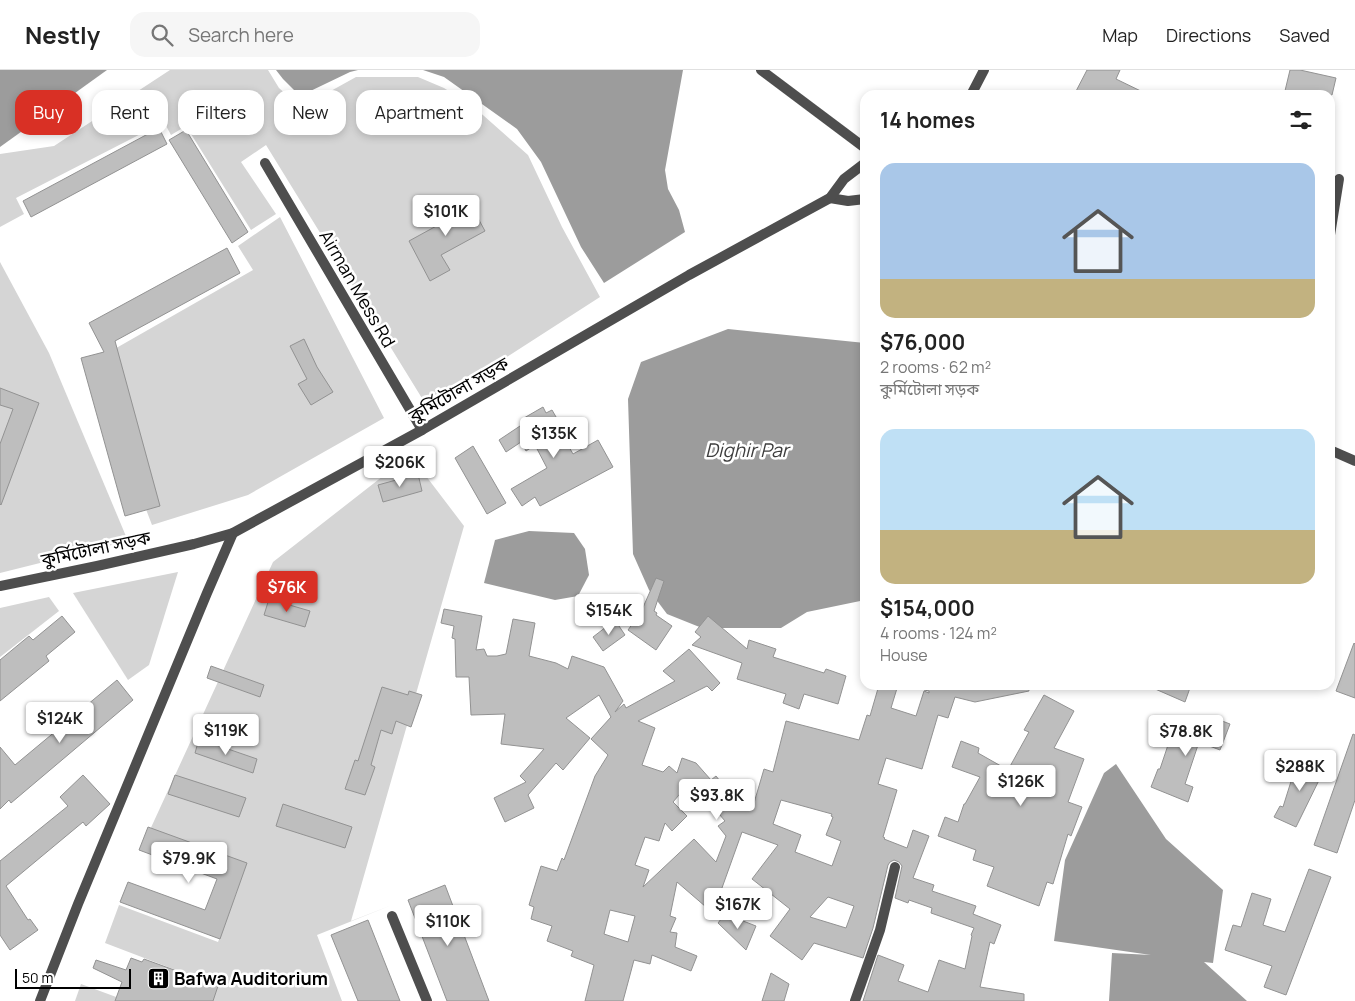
<!DOCTYPE html>
<html lang="en">
<head>
<meta charset="utf-8">
<style>
  body { margin:0; font-family:Manrope,"Noto Sans Bengali",sans-serif; background:#f6f6f6; color:#222; height:100vh; display:flex; flex-direction:column; font-size:19px; white-space:nowrap }
  * { box-sizing:border-box; margin:0 }
  p { font-size:16px; color:#767676 }
  .icon { flex:none; width:28px; height:28px; fill:none; stroke:currentColor; stroke-width:2; stroke-linecap:round; stroke-linejoin:round }
  .map { position:relative; flex:1; overflow:hidden }
  .drawer { position:absolute; left:860px; top:20px; width:475px; height:600px; display:flex; flex-direction:column; background:#fff; border-radius:15px; box-shadow:0 2px 8px #0003 }
  .drawer>* { flex:none }
  .banner { position:absolute; left:15px; top:20px; width:475px; height:45px; display:flex; gap:10px }
  .scale { position:absolute; left:15px; bottom:12px; width:116px; box-sizing:border-box; padding-left:5px; border:2px solid #000; border-top:0; font-size:14px; line-height:18px; white-space:nowrap; color:#000; -webkit-text-stroke:4px #fff; paint-order:stroke }
  .price { position:absolute; translate:-50% -42px; padding:0 11px; border-radius:5px; background:#fff; color:#222; font-size:16px; line-height:32px; filter:drop-shadow(0 1px 2px #0008) }
  .price::after { content:''; position:absolute; left:50%; top:30px; width:15px; height:11px; margin-left:-8px; background:inherit; clip-path:polygon(0 0,100% 0,50% 100%) }
  .price.on { background:#d93025; color:#fff }
  ul { padding:0; list-style:none }
  li { display:grid; align-content:center; gap:10px; height:265px; padding:0 20px }
  li span { display:grid; place-items:center; height:155px; border-radius:15px; color:#555 }
  li>.icon { margin-inline-start:auto }
  span .icon { width:90px; height:90px; fill:#fffc; stroke-width:1 }
  li b { font-size:21px }
  h2 { display:flex; justify-content:space-between; align-items:center; height:60px; padding:0 20px; font-size:21px }
  .chip { padding:0 18px; border-radius:15px; background:#fff; box-shadow:0 2px 8px #0003; font-size:18px; line-height:45px }
  .chip.on { background:#d93025; color:#fff }
  header { display:flex; align-items:center; gap:30px; box-sizing:border-box; height:70px; padding:0 25px; background:#fff; border-bottom:1px solid #e0e0e0 }
  header strong { font-size:24px }
  nav { display:flex; gap:28px; margin-inline-start:auto; font-size:18px }
  .search { width:350px; height:45px; background:#f6f6f6; display:flex; align-items:center; gap:12px; box-sizing:border-box; padding:0 18px; border-radius:15px; color:#767676; font-size:19px }
  .map>svg:first-child { display:block }
</style>
</head>
<body>
<header>
<strong>Nestly</strong>
<div class="search"><svg class="icon" aria-label="search" viewBox="0 0 24 24"><circle cx="10" cy="10" r="6"/><path d="M15 15l6 6"/></svg>Search here</div>
<nav><a>Map</a><a>Directions</a><a>Saved</a></nav>
</header>
<div class="map">
<svg width="1355" height="931" viewBox="0 0 1355 931">
  <rect width="100%" height="100%" fill="#fff"/>
  <g fill="#d5d5d5">
    <polygon points="170,0 268,0 279,18 297,34 329,22 356,7 418,7 444,18 475,38 528,85 562,157 600,227 428,338 266,75 241,92 276,144 251,160 186,56 171,65 164,52 16,128 24,144 0,157 0,84 54,76"/>
    <polygon points="280,147 384,348 248,425 152,455 90,293 253,200 238,176"/>
    <polygon points="0,192 49,283 128,471 0,503"/>
    <polygon points="410,385 464,456 351,851 392,835 317,865 342,931 209,931 215,915 105,873 119,835 218,872 238,819 143,775 273,492"/>
    <polygon points="178,502 149,595 128,610 73,523"/>
    <polygon points="49,527 59,541 0,587 0,538"/>
    <polygon points="81,914 127,931 75,931"/>
  </g>
  <g fill="#9c9c9c">
    <polygon points="0,0 107,0 0,77"/>
    <polygon points="276,0 358,0 350,2 300,26 283,9"/>
    <polygon points="423,0 683,0 665,100 668,119 679,140 685,162 604,213 581,177 541,92 517,59 444,7"/>
    <polygon points="728,259 865,273 865,530 807,542 781,558 702,558 667,544 649,520 633,484 628,329 641,292"/>
    <polygon points="529,461 574,463 585,479 589,505 578,526 555,530 484,513 495,470"/>
    <polygon points="1116,694 1166,769 1223,820 1213,893 1204,892 1247,931 1109,931 1112,883 1151,885 1054,871 1065,790 1104,703"/>
  </g>
  <g fill="#bebebe" stroke="#929292" fill-rule="evenodd">
    <polygon points="1087,0 1120,0 1116,9 1149,25 1074,25"/>
    <polygon points="1290,0 1300,0 1336,8 1332,25 1284,25"/>
    <polygon points="159,58 167,74 31,147 23,131"/>
    <polygon points="186,60 248,162 232,173 169,70"/>
    <polygon points="467,128 485,161 441,185 450,200 430,211 409,171 440,154 435,145"/>
    <polygon points="227,178 240,203 115,271 160,436 125,446 81,288 104,282 89,253"/>
    <polygon points="304,269 317,297 333,322 311,335 298,314 307,309 290,276"/>
    <polygon points="0,318 39,333 1,435 0,434 0,374 13,339 0,335"/>
    <polygon points="543,337 546,343 552,340 563,359 560,361 573,384 598,370 613,397 540,436 535,427 522,436 511,419 547,398 535,375 526,381 521,372 506,382 499,370 526,352 524,348"/>
    <polygon points="473,376 506,433 487,444 455,388"/>
    <polygon points="418,404 422,421 383,432 378,415"/>
    <polygon points="656,508 664,511 654,541 657,543 656,545 672,556 656,580 628,560 641,542"/>
    <polygon points="269,529 310,541 305,557 264,545"/>
    <path d="M444,539L482,546L476,580L484,579L487,586H497L506,584L513,549L535,553L529,586L556,593L568,599L572,586L604,597L623,631L615,642L624,634L626,638L675,611L663,601L689,579L720,613L712,621L707,616L638,651L655,658L642,695L663,702L669,696L677,703L682,688L696,693L711,710L716,706L732,726L754,733L764,699L773,702L786,651L859,670L867,645L870,646L879,615H898L891,638L916,646L924,621L929,623V621L924,620L925,615H1028L1029,621L975,632L955,627L948,648L938,645L922,699L886,688L878,714L897,720L883,767L885,768L884,769L907,778L913,760L929,766L913,808L934,815L932,821L976,836L973,844L1001,855L994,874L990,872L980,917L1024,924V931H863L878,885L904,895L898,911L928,922L939,890L965,899L972,866L971,865L974,858L931,843L932,838L909,830L908,833L895,828L902,796L899,792L894,790L890,792L888,795L873,858L863,888L814,873L802,890L770,866L790,839L752,809L778,775L742,762L713,843L677,812L670,846L676,848L670,862L677,863L675,877L697,886L691,901L652,885L650,894L634,890L623,931H585L594,895L571,886L573,881L547,871L552,856L531,849L534,837L529,835L541,796L557,801L562,788L564,790L595,706L608,685L591,669L611,647L599,625L566,648L590,668L563,700L556,693L528,725L534,738L505,752L494,728L526,712L520,706L544,679L501,674L505,644L471,645L469,607H456L455,569L452,568L454,556L441,553ZM691,711L725,751L718,756L726,766L716,792L694,769L643,817L649,800L635,795L645,767L659,771L665,753L672,761L687,746L673,732ZM781,730L832,744L831,746L833,747L826,765L841,771L832,796L795,782L801,765L773,754ZM828,827L854,836L846,858L810,847ZM610,840L635,846L628,872L604,864Z"/>
    <polygon points="62,546 75,562 46,586 49,591 0,631 0,590 29,566 33,570"/>
    <polygon points="708,546 747,579 749,570 776,579 773,587 824,603 826,599 846,606 838,634 804,624 799,639 783,633 786,624 737,609 742,593 692,575 701,567 695,562"/>
    <polygon points="615,550 625,565 603,581 593,567"/>
    <polygon points="1354,573 1355,574 1355,628 1336,621"/>
    <polygon points="211,596 264,615 260,627 207,608"/>
    <polygon points="117,610 133,630 11,733 9,730 0,739 0,677 15,695"/>
    <polygon points="1146,615 1191,615 1185,632"/>
    <polygon points="382,617 408,625 409,621 422,625 411,657 396,651 392,664 381,660 371,695 375,697 365,725 345,719 355,690 358,691"/>
    <polygon points="1044,625 1074,641 1054,678 1084,689 1068,732 1082,737 1071,766 1068,764 1053,814 1047,812 1039,836 987,816 994,797 973,790 976,780 938,766 945,747 958,752 964,734 965,734 980,707 952,697 961,671 979,678 978,683 1008,700 1029,662 1024,660"/>
    <polygon points="1209,646 1230,654 1220,680 1199,672 1185,714 1193,717 1188,732 1151,717 1158,699 1160,699 1174,657 1192,663 1195,656 1204,660"/>
    <polygon points="1353,664 1355,665 1355,730 1337,783 1314,775"/>
    <polygon points="199,669 257,689 253,703 195,683"/>
    <polygon points="1298,689 1325,698 1296,757 1274,747 1280,736 1283,737"/>
    <polygon points="83,705 110,734 86,756 83,752 6,816 28,850 30,849 38,860 10,880 0,865 0,791 68,736 60,727"/>
    <polygon points="175,705 246,728 239,747 168,724"/>
    <polygon points="283,734 352,757 345,778 276,756"/>
    <polygon points="148,757 247,793 220,869 120,832 128,812 205,840 217,809 139,780"/>
    <polygon points="1309,799 1331,807 1286,925 1264,917 1272,896 1225,880 1233,855 1241,857 1252,823 1271,829 1263,855 1285,862"/>
    <polygon points="445,815 489,931 447,931 408,830"/>
    <polygon points="725,844 756,856 746,880 718,853"/>
    <polygon points="368,850 400,931 358,931 331,865"/>
    <polygon points="131,888 142,892 144,889 218,916 213,931 115,931 122,912 93,898 96,890 126,900"/>
    <polygon points="771,903 789,914 784,931 762,931"/>
  </g>
  <g fill="none" stroke-linecap="round" stroke-linejoin="round">
    <g stroke="#4e4e4e" stroke-width="10">
      <polyline points="761,0 865,78"/>
      <polyline points="265,93 422,360"/>
      <polyline points="1330,165 1339,109"/>
      <polyline points="392,846 427,931"/>
      <polyline points="855,931 880,860 895,797"/>
    </g>
    <g stroke="#4e4e4e" stroke-width="10">
      <polyline points="971,25 984,0"/>
      <polyline points="830,128 848,131 865,129"/>
      <polyline points="1330,380 1355,391"/>
      <polyline points="0,516 97,496 194,474 233,463 422,360 689,205 830,128 844,109 865,93"/>
      <polyline points="40,931 78,834 207,523 233,463"/>
    </g>
  </g>
  <defs>
    <symbol id="building-square" viewBox="-11 -11 22 22"><rect x="-9" y="-9" width="18" height="18" rx="4" fill="#000" stroke="#fff"/><path d="M-4-6H4V6H1V3H-1V6H-4ZM-2.5-4.3h1.7v1.8h-1.7ZM.8-4.3h1.7v1.8H.8ZM-2.5-1h1.7V.8h-1.7ZM.8-1h1.7V.8H.8Z" fill="#fff"/></symbol>
  </defs>
  <g fill-rule="evenodd">
    <use href="#building-square" x="146" y="896" width="25" height="25"/>
  </g>
  <g text-anchor="middle" stroke-width="5" stroke-linejoin="round" paint-order="stroke">
    <g font-size="18" fill="#000" stroke="#fff">
      <text transform="translate(357 219) rotate(60)" y="6">Airman Mess Rd</text>
      <text transform="translate(459 320) rotate(-30)" y="6">কুর্মিটোলা সড়ক</text>
      <text transform="translate(96 479) rotate(-12)" y="6">কুর্মিটোলা সড়ক</text>
    </g>
    <g font-size="18" font-weight="bold" fill="#000" stroke="#fff" text-anchor="start">
      <text x="174" y="915">Bafwa Auditorium</text>
    </g>
    <g font-size="19" font-style="italic" fill="#3d3d3d" stroke="#fff">
      <text x="747" y="387">Dighir Par</text>
    </g>
  </g>
</svg>
<div class="scale">50 m</div>
<b class="price" style="left:446px;top:167px">$101K</b>
<b class="price" style="left:554px;top:389px">$135K</b>
<b class="price" style="left:400px;top:418px">$206K</b>
<b class="price on" style="left:287px;top:543px">$76K</b>
<b class="price" style="left:609px;top:566px">$154K</b>
<b class="price" style="left:60px;top:674px">$124K</b>
<b class="price" style="left:226px;top:686px">$119K</b>
<b class="price" style="left:1186px;top:687px">$78.8K</b>
<b class="price" style="left:1300px;top:722px">$288K</b>
<b class="price" style="left:1021px;top:737px">$126K</b>
<b class="price" style="left:717px;top:751px">$93.8K</b>
<b class="price" style="left:189px;top:814px">$79.9K</b>
<b class="price" style="left:738px;top:860px">$167K</b>
<b class="price" style="left:448px;top:877px">$110K</b>
<div class="banner">
<a class="chip on">Buy</a>
<a class="chip">Rent</a>
<a class="chip">Filters</a>
<a class="chip">New</a>
<a class="chip">Apartment</a>
</div>
<section class="drawer">
<h2>14 homes<svg class="icon" aria-label="filters" viewBox="0 0 24 24"><path d="M4 7h16M4 17h16"/><circle cx="9" cy="7" r="2"/><circle cx="15" cy="17" r="2"/></svg></h2>
<ul>
<li><span style="background:linear-gradient(#a9c7e8 75%,#c2b280 0)"><svg class="icon" aria-label="home" viewBox="0 0 24 24"><path d="M3 11l9-7 9 7M6 9v11h12V9"/></svg></span><div><b>$76,000</b><p>2 rooms · 62 m²</p><p>কুর্মিটোলা সড়ক</p></div></li>
<li><span style="background:linear-gradient(#bfe0f5 65%,#c2b280 0)"><svg class="icon" aria-label="home" viewBox="0 0 24 24"><path d="M3 11l9-7 9 7M6 9v11h12V9"/></svg></span><div><b>$154,000</b><p>4 rooms · 124 m²</p><p>House</p></div></li>
</ul>
</section>
</div>
</body>
</html>
